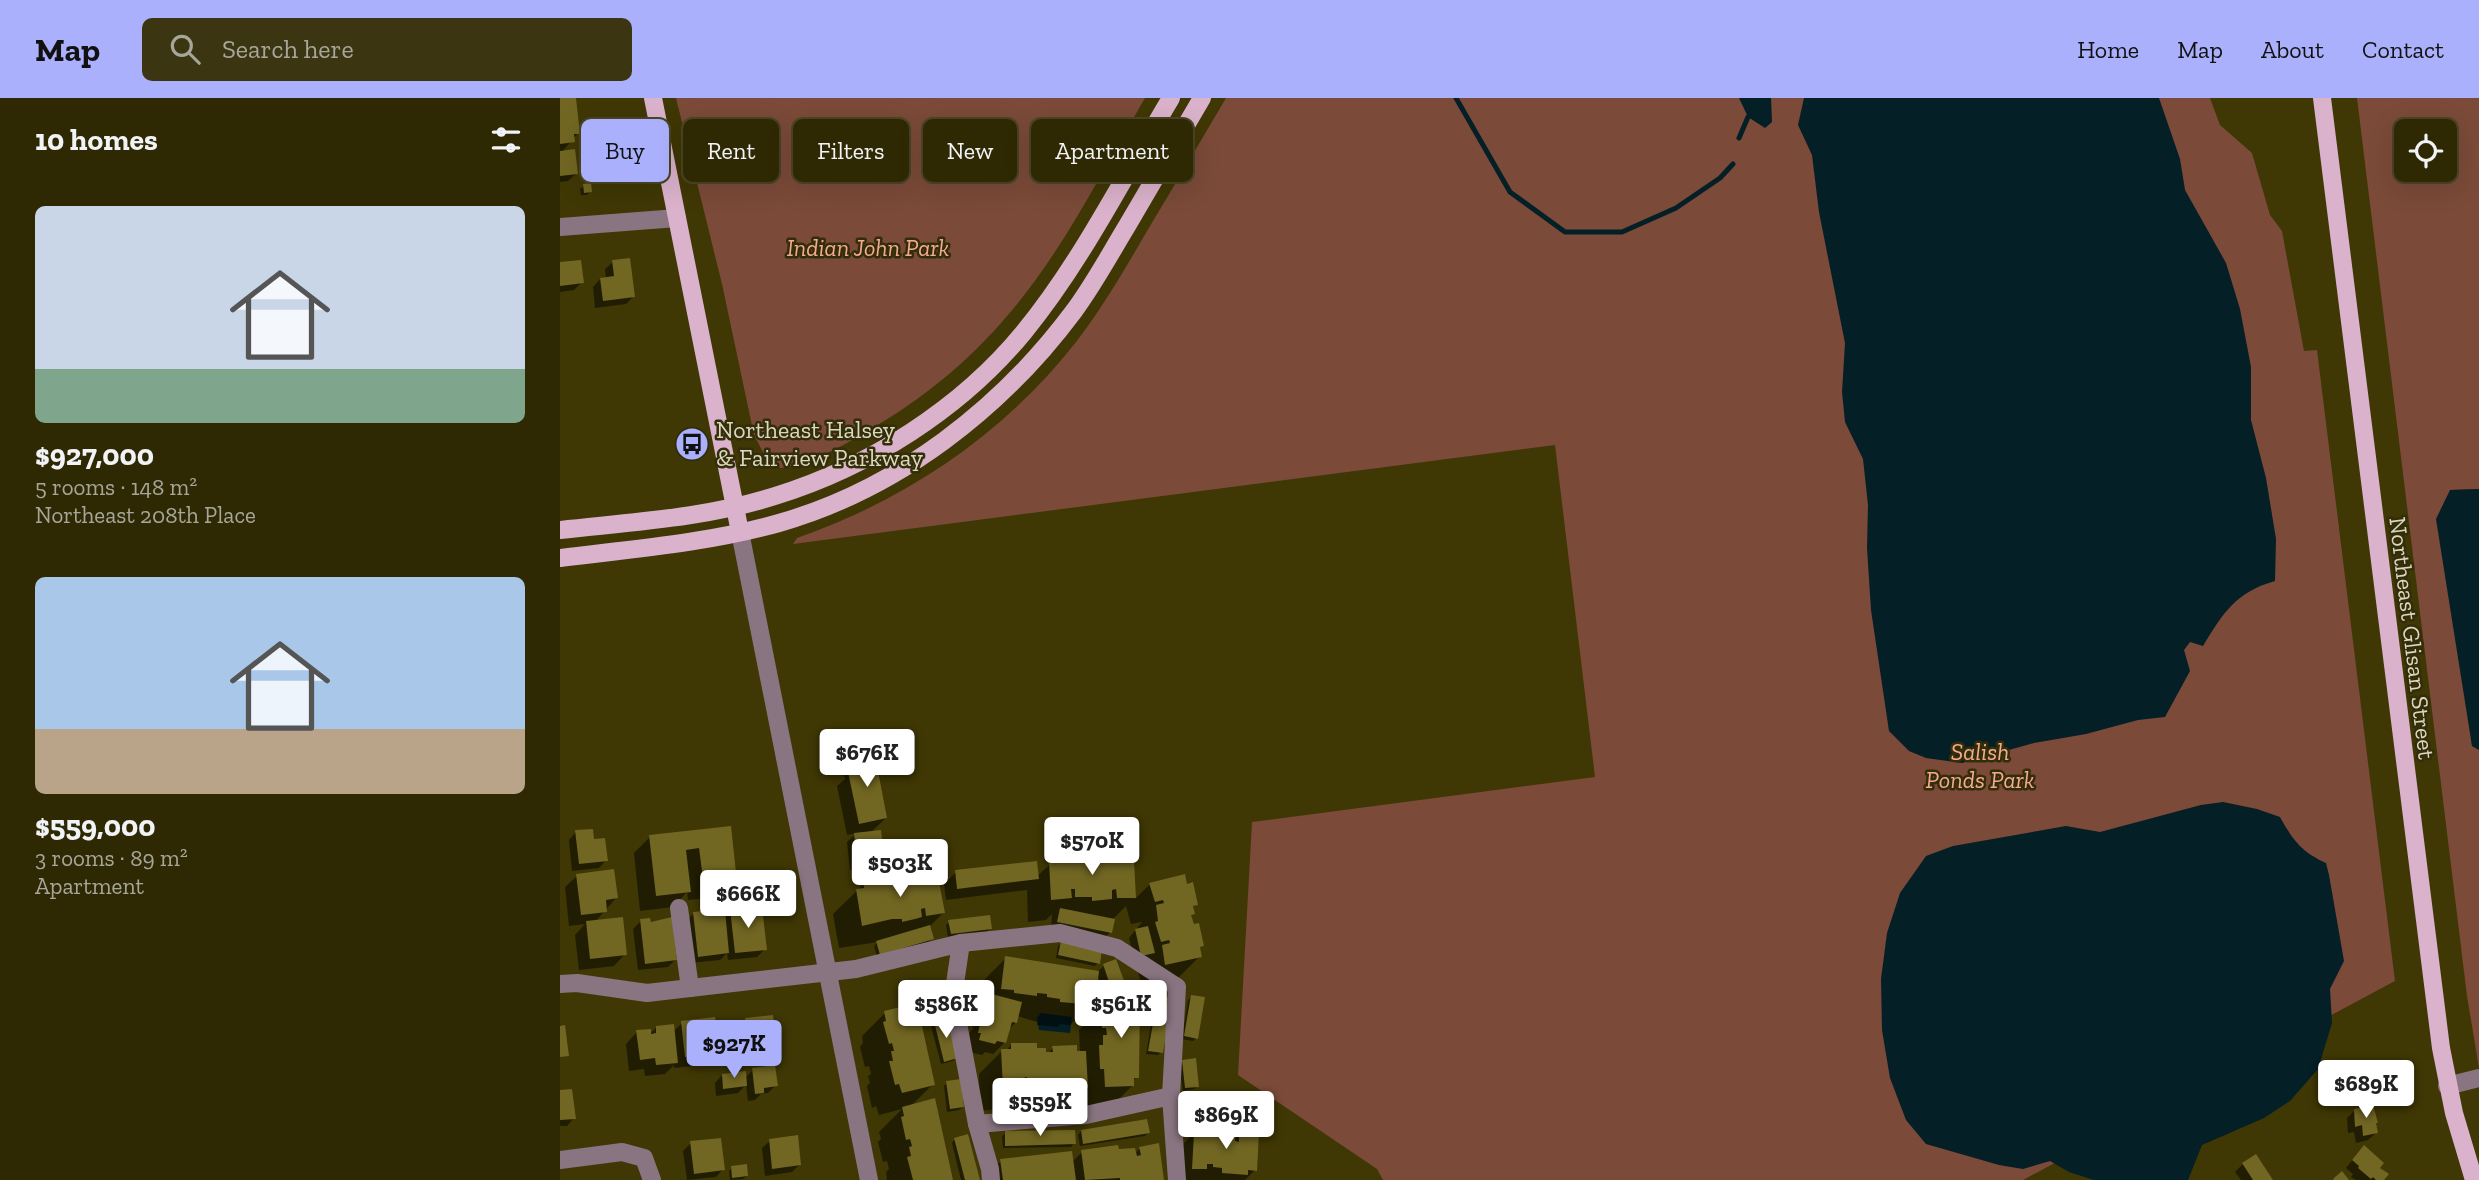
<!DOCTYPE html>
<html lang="en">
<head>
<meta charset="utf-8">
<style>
  body { margin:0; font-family:"Zilla Slab",serif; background:#3b3512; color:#f1f3f6; height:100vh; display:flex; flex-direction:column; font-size:26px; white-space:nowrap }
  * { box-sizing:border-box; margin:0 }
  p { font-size:23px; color:#a7a69a }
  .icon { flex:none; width:38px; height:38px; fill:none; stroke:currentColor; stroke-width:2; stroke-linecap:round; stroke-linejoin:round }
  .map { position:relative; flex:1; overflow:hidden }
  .side { display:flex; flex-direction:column; background:#2f2903; width:560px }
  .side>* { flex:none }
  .banner { position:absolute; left:21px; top:21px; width:665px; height:63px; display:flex; gap:14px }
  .fabs { position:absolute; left:1834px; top:21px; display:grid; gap:14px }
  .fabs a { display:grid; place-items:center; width:63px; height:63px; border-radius:10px; background:#2f2903; box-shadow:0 7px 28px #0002,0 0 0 2px #4a4525; font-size:35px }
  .price { position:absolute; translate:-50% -60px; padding:0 16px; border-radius:7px; background:#fff; color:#222; font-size:23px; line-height:46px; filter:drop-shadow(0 2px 4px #0008) }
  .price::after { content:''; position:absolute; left:50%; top:42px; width:21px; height:16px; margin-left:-10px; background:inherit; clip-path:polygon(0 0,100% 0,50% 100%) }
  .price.on { background:#aab0fb; color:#111 }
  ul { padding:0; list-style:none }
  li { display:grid; align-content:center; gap:14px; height:371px; padding:0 35px }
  li span { display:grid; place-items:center; height:217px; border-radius:10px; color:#555 }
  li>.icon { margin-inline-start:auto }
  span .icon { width:126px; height:126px; fill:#fffc; stroke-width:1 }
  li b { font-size:30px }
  h2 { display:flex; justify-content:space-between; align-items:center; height:84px; padding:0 35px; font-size:30px }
  .chip { padding:0 24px; border-radius:10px; background:#2f2903; box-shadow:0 7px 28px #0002,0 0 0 2px #4a4525; font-size:24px; line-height:63px }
  .chip.on { background:#aab0fb; color:#111 }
  header { display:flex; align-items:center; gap:42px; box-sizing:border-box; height:98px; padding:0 35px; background:#aab0fb; color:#111 }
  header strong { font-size:33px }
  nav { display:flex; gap:38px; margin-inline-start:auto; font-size:24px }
  .search { width:490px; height:63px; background:#3b3512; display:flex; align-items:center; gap:18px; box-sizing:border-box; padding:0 24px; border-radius:10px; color:#a7a69a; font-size:26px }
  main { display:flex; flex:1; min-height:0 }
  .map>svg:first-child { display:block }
</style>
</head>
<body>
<header>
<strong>Map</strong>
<div class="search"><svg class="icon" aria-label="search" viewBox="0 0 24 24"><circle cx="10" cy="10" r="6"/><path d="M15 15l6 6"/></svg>Search here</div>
<nav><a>Home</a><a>Map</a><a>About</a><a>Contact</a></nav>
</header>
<main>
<section class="side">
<h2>10 homes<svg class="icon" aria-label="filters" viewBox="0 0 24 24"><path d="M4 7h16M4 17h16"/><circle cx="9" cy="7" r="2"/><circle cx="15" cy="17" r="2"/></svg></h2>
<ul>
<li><span style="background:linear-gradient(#c9d6e8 75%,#7fa58c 0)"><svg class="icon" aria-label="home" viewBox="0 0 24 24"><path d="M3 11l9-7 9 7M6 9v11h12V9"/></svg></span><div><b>$927,000</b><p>5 rooms · 148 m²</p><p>Northeast 208th Place</p></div></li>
<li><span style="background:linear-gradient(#a9c7e8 70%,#b9a48a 0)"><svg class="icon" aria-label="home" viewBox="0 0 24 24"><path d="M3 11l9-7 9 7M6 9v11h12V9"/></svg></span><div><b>$559,000</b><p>3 rooms · 89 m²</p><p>Apartment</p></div></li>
</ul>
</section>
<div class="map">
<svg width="1919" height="1082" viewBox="0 0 1919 1082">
  <rect width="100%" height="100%" fill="#3f3704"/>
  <g fill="#7b4a38" fill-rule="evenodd">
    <path d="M116,0H585C543,72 503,153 448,217C409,263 362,302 309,332C283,348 252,365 221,370L209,366L194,337L162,186Z"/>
    <path d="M666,0H1650L1660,27L1692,55L1710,117L1722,133L1744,253L1757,252L1835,883L1463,1082H823L817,1071L678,977L692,724L1035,679L995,347L233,446L237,440C346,402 444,336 516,244C543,209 565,171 587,133C614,88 640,44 666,0Z"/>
    <path d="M1797,0H1919V391L1890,392L1912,648L1919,652V970L1907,898ZM1846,33H1885V72H1846Z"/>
  </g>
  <g fill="#041f26">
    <polygon points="1179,0 1211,0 1212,24 1205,30 1188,19"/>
    <path d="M1244,0H1599L1620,61L1625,92L1666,165L1680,211L1691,269V322L1706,380L1716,441L1715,483C1676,494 1663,515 1643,548L1630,544L1624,552L1630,573L1605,619L1578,622L1526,636L1474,645L1402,665L1366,660L1349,653L1329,633L1311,512L1307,450L1308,407L1303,361L1285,324L1282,294L1285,245L1259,114L1252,57L1238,27Z"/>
    <polygon points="1919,391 1919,652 1912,648 1876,421 1890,392"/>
    <path d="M1663,704L1697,711L1720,719C1733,742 1741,754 1766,765L1769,777L1784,863L1770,891L1772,925L1758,971L1730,1003L1704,1020L1642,1047L1628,1082H1534L1509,1074L1490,1063L1463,1071L1439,1067L1366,1046L1346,1022L1330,980L1322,932L1321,881L1327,835L1340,795L1366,758L1393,748L1506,728L1540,734L1641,707Z"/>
    <polygon points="481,915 512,919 510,935 479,932 477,920"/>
  </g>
  <g fill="#0007">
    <polygon points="0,0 14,0 18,35 2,54 16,76 8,83 0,84"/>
    <polygon points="50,35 61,39 55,43 55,48 52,51 44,52 44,46"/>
    <polygon points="24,88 30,93 27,97 21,97 20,91"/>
    <polygon points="53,164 73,199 66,206 35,210 33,189 40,181 46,181 45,171"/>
    <polygon points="0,166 22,184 14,192 0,194"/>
    <polygon points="294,657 326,720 310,735 320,741 313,748 315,762 307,770 290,772 287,744 297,735 287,737 277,688 285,681 282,669"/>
    <polygon points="169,730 175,783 159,799 128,802 127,794 113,809 80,813 74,755 90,739"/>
    <polygon points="16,734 32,743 46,762 39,770 12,773 9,742"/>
    <polygon points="323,755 342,767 334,774 317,776 315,763"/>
    <polygon points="499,759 524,763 532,768 540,760 563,765 573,764 575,801 590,786 626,788 636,806 632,810 630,818 642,847 638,851 640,858 617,881 582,889 569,840 582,824 571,826 566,808 553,821 550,834 543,842 491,831 492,816 486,822 468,824 467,792 386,802 384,786 396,774 477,778"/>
    <polygon points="17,778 56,800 35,824 65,856 54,868 19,872 15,837 25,826 9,828 5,789"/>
    <polygon points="345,781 383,815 369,829 372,840 369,844 317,859 314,848 318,844 279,850 273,816 304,786 337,788"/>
    <polygon points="171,813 205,851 197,859 168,862 167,855 160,862 130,865 126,824 133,816 142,819 164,819"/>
    <polygon points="81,823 115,862 108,869 78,872 73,831"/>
    <polygon points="389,824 430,830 427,834 388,839 386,827"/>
    <polygon points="502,845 538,865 535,868 496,860 498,848"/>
    <polygon points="446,860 537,874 544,868 564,887 556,895 549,898 577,979 572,983 573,987 549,1011 522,1012 521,993 509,1006 439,1018 438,1011 420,1013 419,976 442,953 446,953 451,947 484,956 488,955 493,950 520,955 519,932 523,928 523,922 545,900 537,876 534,904 510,927 500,926 498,929 477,927 477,924 457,918 455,925 448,932 445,944 433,956 425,954 422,957 409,954 407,946 410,934 414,930 412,929 417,909 420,906 422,884"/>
    <polygon points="598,899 601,954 598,957 586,956 595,903"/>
    <polygon points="632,899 636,940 633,943 622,941 628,902"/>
    <polygon points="325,915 373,986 351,1008 390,1082 327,1082 326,1074 329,1071 327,1063 323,1064 318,1044 321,1041 319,1034 342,1011 319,1017 316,1008 312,1010 307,988 310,985 308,978 311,976 309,968 305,969 300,949 303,945 302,938"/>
    <polygon points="186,922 213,934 209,938 211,956 203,963 171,967 170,959 181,951 178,929"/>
    <polygon points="374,924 396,960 393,963 381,966 371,928"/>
    <polygon points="122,925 163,954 151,966 114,970 114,967 105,976 85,978 84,971 69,973 66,946 77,934 90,936 96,930 113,934"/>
    <polygon points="623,964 638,988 634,991 623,993 619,967"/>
    <polygon points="193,972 216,987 208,995 201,996 195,1002 188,1003 186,987 178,995 156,998 155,985 162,977 185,980"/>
    <polygon points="387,985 403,1009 399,1012 387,1014 384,988"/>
    <polygon points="0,994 14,1020 7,1028 0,1028"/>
    <polygon points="1794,1013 1814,1026 1816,1035 1808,1042 1796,1045 1794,1034 1788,1035 1787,1020"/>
    <polygon points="639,1030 656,1040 662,1034 673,1043 680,1036 695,1072 685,1082 610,1082 616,1053"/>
    <polygon points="521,1033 588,1035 585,1038 520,1048 518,1037"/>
    <polygon points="446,1035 514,1045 511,1049 443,1050 442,1038"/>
    <polygon points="395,1041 418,1082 401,1082 392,1045"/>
    <polygon points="210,1043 239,1067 232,1074 205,1078 202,1050"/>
    <polygon points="131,1045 163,1071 156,1079 127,1082 123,1053"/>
    <polygon points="580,1050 602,1082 422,1082 441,1063 512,1064 522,1054 557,1053 575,1056"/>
    <polygon points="1797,1056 1818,1070 1822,1082 1796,1082 1791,1079 1793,1076 1786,1070"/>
    <polygon points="1683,1066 1711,1082 1681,1082 1675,1074"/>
    <polygon points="172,1070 187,1078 183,1081 170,1082 169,1073"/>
  </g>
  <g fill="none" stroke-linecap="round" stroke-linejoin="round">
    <g stroke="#041f26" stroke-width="5">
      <polyline points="896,0 950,94 1005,134 1062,134 1116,110 1160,80 1173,66"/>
      <polyline points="1179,40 1188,19"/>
    </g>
  </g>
  <g fill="#716622">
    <polygon points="0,0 16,0 20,36 14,36 15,44 0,46"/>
    <polygon points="62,32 63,40 56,41 57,48 47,49 46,41 50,41 49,33"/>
    <polygon points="15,51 18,76 0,78 0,53"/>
    <polygon points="31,85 32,94 24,95 23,86"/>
    <polygon points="70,160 75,199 43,203 40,180 54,178 52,162"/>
    <polygon points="21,162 24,185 0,188 0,164"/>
    <polygon points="314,652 327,720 299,726 288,674 297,673 293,656"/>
    <polygon points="171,728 177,784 144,788 139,750 126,752 131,794 96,798 89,737"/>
    <polygon points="33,731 34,741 45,740 48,763 19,766 15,732"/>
    <polygon points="321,732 322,741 314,742 317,763 297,765 294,735"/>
    <polygon points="342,751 344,767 324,769 322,753"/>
    <polygon points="525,756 525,761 534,761 534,764 540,764 540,758 565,757 565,763 574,763 576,800 557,800 556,791 552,792 552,801 532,803 532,799 515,799 515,791 511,791 512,800 491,802 489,763 498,763 498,757"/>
    <polygon points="477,763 479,781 397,791 395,772"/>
    <polygon points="54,771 58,800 46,802 47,814 21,817 16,776"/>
    <polygon points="369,775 369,780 378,779 385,815 366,818 365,810 361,811 362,819 355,821 342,824 342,821 332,821 302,828 296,791 304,790 303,784 328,780 329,785 338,783 339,786 345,785 344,779"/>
    <polygon points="625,776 627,786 633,784 638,807 633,808 635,816 631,817 634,826 639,825 644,848 640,849 642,859 605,867 602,847 610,845 609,842 601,844 595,824 598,823 596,807 604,805 603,802 595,804 589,785"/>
    <polygon points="202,809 207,852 175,855 170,811 180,810 181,814"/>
    <polygon points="500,810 555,821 552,835 497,824"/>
    <polygon points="165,812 169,855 138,859 133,814 143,813 143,817"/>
    <polygon points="430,817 432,831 391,836 388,822"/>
    <polygon points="63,819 67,857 30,861 26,823"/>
    <polygon points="112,819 117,862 85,866 80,821 90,820 91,824"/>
    <polygon points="370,827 374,841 320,857 316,843"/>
    <polygon points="588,828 595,855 581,858 575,831"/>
    <polygon points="501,843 542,851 540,866 498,857"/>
    <polygon points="445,858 539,873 535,905 523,903 523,906 500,904 500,901 487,899 487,896 477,895 477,898 454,895 454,892 441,891"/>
    <polygon points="556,861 566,888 552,893 543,866"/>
    <polygon points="428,895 462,904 457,925 452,924 446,945 437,943 435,946 419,942 421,935 418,935 421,921 425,921 425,919 422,918"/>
    <polygon points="580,896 579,980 574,980 574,988 545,989 544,971 540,971 539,947 543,947 543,937 547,937 546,930 542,930 542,907 546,906 546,897"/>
    <polygon points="631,897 645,899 638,941 624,938"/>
    <polygon points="598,898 612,900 603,955 588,953"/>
    <polygon points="357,905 375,987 342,995 339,986 335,987 329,963 333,963 331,953 334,953 332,945 329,946 323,924 326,923 324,913"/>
    <polygon points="213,917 215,934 210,935 213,956 178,960 177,950 188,949 185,920"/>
    <polygon points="155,919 157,931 162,931 165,954 125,959 121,923"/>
    <polygon points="388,919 398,960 384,964 374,923"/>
    <polygon points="114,926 118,965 96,967 95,960 80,962 76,932 91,931 91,936 96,935 96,928"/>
    <polygon points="5,927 9,958 0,959 0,928"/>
    <polygon points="451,945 477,945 477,950 486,950 486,954 493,954 492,948 517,947 517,953 526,953 528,990 484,991 484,988 467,988 467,979 463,980 463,988 443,990 441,951 451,951"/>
    <polygon points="636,960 639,989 625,990 622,962"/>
    <polygon points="215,967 218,988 204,990 204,995 195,996 192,970"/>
    <polygon points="186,973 187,988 163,991 162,976"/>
    <polygon points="401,981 404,1009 390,1011 386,983"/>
    <polygon points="12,991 16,1021 0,1022 0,992"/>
    <polygon points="510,999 510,1014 441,1015 441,1001"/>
    <polygon points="375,1000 393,1082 353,1082 347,1059 351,1058 349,1049 352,1048 350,1041 346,1042 341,1019 344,1018 342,1009"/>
    <polygon points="1813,1007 1818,1025 1816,1025 1818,1035 1803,1038 1802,1027 1795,1029 1794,1011"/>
    <polygon points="587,1021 590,1035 523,1046 521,1032"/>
    <polygon points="638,1028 658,1029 658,1038 661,1039 662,1032 675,1034 675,1043 679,1044 679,1034 699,1034 697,1073 688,1072 688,1077 662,1075 662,1070 653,1069 653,1066 647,1066 647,1071 632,1071 634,1035 638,1035"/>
    <polygon points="515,1032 516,1046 445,1048 445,1033"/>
    <polygon points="408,1036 420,1082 405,1082 394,1040"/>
    <polygon points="238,1037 241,1067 212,1071 209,1041"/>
    <polygon points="161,1040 165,1072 134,1076 130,1043"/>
    <polygon points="599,1045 604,1082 560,1082 560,1080 525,1082 521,1052 558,1047 559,1051 575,1050 577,1058 581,1057 579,1049"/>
    <polygon points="1804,1047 1824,1065 1820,1070 1829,1076 1824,1082 1816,1082 1813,1079 1811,1081 1798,1070 1799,1068 1792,1062"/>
    <polygon points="512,1053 516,1082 443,1082 440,1061"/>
    <polygon points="1696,1056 1713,1082 1693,1082 1682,1065"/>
    <polygon points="187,1066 188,1078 172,1080 171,1068"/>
    <polygon points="1782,1073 1789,1082 1773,1082 1774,1080"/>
  </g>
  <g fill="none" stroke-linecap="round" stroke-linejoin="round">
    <g stroke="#897581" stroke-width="18">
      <polyline points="0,129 117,120"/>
      <polyline points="180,434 309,1082"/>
      <polyline points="119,810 130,890"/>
      <polyline points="401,845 500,835 557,850 617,889 611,998"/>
      <polyline points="0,886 17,885 87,895 296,871 401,845 393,899 417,1026 526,1017 611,998 617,1082"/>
      <polyline points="1887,988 1919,980"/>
      <polyline points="417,1026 430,1071 431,1082"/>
      <polyline points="0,1062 62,1054 84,1060 92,1082"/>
    </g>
    <g stroke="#dab2cb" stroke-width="18">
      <polyline points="93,0 180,434"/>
      <polyline points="1762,0 1881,950 1894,1015 1914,1082"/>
      <path d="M0,432C71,424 146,420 215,398C309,369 401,311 464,234C522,163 564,78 611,0"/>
      <path d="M0,460C73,451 148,445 219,425C338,391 441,311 514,213C534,186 550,156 567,128C592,85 617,43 642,0"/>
    </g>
  </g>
  <defs>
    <symbol id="bus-disc" viewBox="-11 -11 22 22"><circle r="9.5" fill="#aab0fb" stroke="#332d09"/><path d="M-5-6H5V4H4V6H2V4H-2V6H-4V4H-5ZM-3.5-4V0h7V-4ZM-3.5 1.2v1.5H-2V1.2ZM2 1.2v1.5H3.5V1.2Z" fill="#111"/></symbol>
  </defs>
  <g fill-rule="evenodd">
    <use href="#bus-disc" x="113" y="327" width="38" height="38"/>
  </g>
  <g text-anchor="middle" stroke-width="5" stroke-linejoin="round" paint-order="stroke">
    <g font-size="24" font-style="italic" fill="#f3aa90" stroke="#332d09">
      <text x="308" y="158">Indian John Park</text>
      <text x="1420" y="662">Salish<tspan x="1420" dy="28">Ponds Park</tspan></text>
    </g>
    <g font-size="24" fill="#dbd8bf" stroke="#332d09" text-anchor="start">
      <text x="156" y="340">Northeast Halsey<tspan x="156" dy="28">&amp; Fairview Parkway</tspan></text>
    </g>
    <g font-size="24" fill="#dbd8bf" stroke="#332d09">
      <text transform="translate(1852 540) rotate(83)" y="8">Northeast Glisan Street</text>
    </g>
  </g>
</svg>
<div class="fabs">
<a><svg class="icon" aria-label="locate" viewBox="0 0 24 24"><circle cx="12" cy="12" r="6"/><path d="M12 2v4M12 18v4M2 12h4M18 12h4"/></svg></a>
</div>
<b class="price" style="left:307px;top:691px">$676K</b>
<b class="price" style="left:532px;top:779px">$570K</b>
<b class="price" style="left:340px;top:801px">$503K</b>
<b class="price" style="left:188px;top:832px">$666K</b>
<b class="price" style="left:386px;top:942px">$586K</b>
<b class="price" style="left:561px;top:942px">$561K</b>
<b class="price on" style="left:174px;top:982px">$927K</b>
<b class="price" style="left:1806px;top:1022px">$689K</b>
<b class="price" style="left:480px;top:1040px">$559K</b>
<b class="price" style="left:666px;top:1053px">$869K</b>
<div class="banner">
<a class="chip on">Buy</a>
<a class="chip">Rent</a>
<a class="chip">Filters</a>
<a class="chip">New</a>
<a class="chip">Apartment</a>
</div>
</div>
</main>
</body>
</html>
